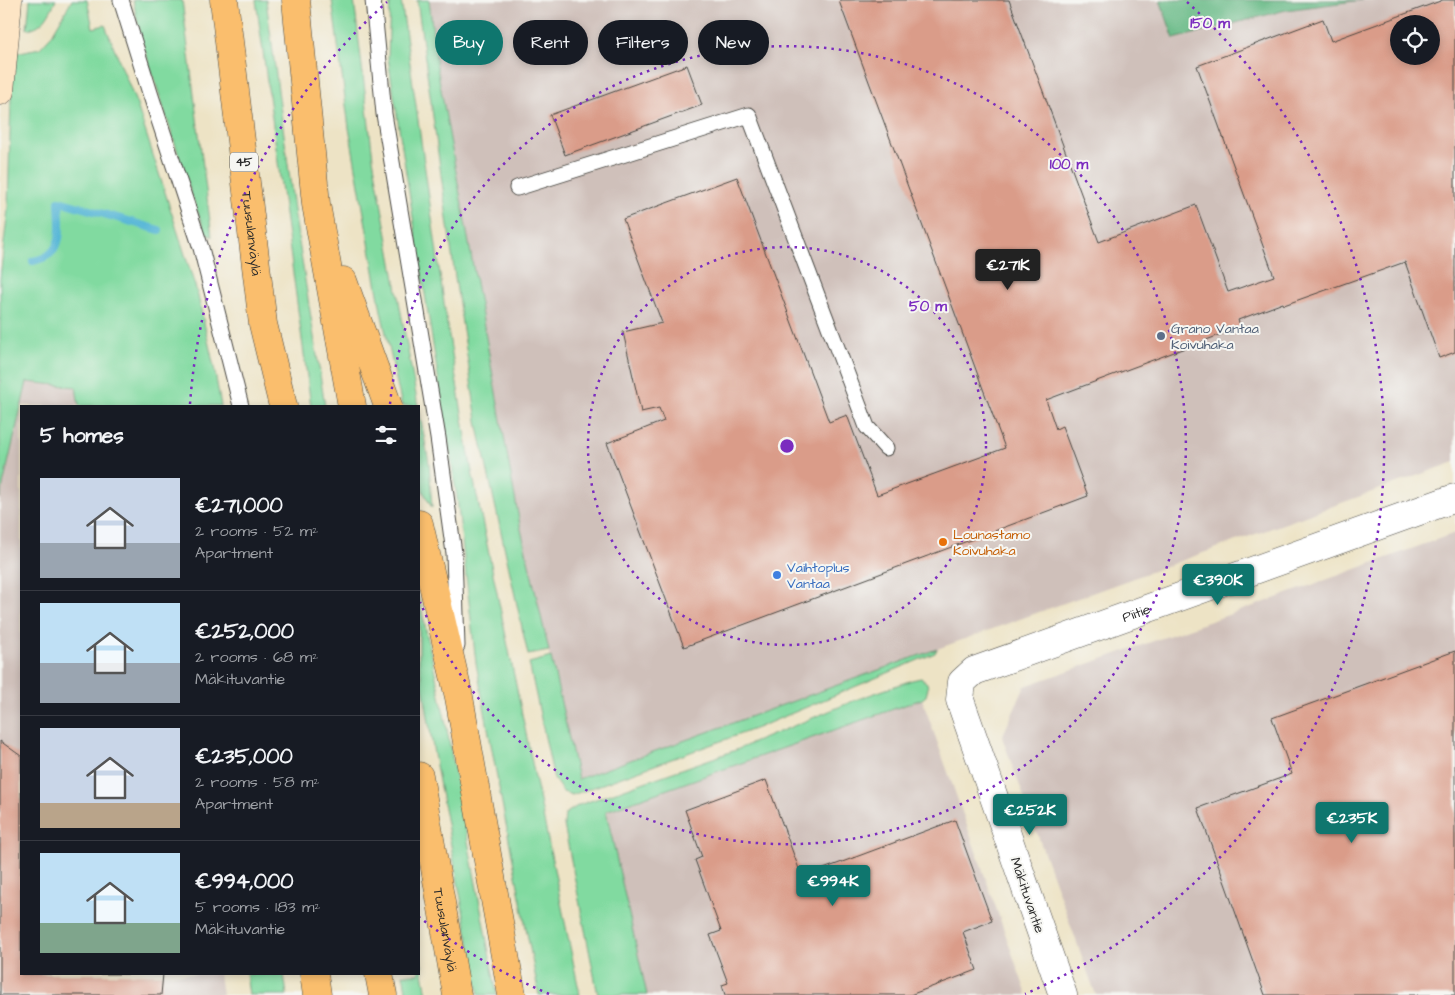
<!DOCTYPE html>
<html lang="en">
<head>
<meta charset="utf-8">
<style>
  body { margin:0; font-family:"Architects Daughter",sans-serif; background:#20242c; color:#f1f3f6; height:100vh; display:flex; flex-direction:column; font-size:19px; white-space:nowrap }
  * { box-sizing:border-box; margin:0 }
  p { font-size:16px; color:#9ea1a6 }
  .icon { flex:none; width:28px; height:28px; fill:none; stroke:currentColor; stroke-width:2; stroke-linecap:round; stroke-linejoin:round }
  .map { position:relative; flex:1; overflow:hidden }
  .sheet { position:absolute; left:20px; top:405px; width:400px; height:570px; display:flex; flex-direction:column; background:#171b24; border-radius:0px; box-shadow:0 2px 8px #0003 }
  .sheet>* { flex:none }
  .banner { position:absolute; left:435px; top:20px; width:475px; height:45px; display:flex; gap:10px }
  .fabs { position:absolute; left:1390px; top:15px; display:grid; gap:10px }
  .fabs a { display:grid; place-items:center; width:50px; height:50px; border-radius:50%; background:#171b24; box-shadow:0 2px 8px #0003; font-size:25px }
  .price { position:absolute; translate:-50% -42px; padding:0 11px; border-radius:5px; background:#0f766e; color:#fff; font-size:16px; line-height:32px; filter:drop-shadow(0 1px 2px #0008) }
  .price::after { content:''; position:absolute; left:50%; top:30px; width:15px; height:11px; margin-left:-8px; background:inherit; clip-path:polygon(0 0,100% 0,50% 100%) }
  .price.active { background:#222; color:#fff }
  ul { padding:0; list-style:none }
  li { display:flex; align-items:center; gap:15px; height:125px; padding:0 20px }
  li+li { border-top:1px solid #363941 }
  li span { display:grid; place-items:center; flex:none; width:140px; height:100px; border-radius:0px; color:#555 }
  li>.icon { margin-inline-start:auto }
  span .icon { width:60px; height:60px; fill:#fffc; stroke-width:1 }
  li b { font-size:21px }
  h2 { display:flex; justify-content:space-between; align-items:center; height:60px; padding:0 20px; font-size:21px }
  .tag { padding:0 18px; border-radius:22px; background:#171b24; box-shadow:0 2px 8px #0003; font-size:18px; line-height:45px }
  .tag.active { background:#0f766e; color:#fff }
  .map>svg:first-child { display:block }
</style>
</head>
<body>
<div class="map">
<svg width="1455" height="995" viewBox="0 0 1455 995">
  <rect width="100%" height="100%" fill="#f6f6f2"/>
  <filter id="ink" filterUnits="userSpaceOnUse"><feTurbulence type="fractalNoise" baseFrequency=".02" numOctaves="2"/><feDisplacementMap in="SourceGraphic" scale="10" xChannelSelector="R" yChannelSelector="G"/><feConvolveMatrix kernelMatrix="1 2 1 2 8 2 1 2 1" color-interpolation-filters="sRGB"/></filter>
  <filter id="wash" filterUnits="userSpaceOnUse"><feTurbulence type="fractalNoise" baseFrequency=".0096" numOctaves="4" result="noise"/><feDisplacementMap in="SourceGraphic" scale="20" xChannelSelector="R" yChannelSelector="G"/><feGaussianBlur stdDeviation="1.12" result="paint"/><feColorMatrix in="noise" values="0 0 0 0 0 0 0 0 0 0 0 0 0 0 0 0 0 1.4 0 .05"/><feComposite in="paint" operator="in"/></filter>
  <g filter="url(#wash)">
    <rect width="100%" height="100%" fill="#ede3c5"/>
    <g fill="#cfc0ba" fill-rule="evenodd">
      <path d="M429,0H1455V462L577,779L520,525L437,67ZM1399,24H1431V56H1399Z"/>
      <polygon points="44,308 90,406 21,406 21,974 219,974 222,995 0,995 0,498"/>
      <polygon points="1455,533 1455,995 1096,995 1002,737 1025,686 1268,601"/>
      <polygon points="922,699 1027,995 628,995 606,811"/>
    </g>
    <g fill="#81daa0" stroke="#568266">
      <path d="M30,0H56C49,14 44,27 27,29Z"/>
      <polygon points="72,0 87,0 93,28 105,25 137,105 197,292 214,367 221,406 79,406 76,387 27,382 0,498 0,278 8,208 11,97 15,53 40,48 51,36"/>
      <polygon points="133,0 182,0 212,237 205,232 193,199 141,38"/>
      <polygon points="256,0 266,0 295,217 325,406 311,406"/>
      <polygon points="332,0 354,0 373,158 418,406 402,406 381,311 349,128"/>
      <polygon points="390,0 401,0 447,324 471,467 580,995 539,995 500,793 476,663 457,498 388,58"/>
      <polygon points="417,0 429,0 437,67 520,525 549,651 528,655 478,427 456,284"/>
      <polygon points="419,409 429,463 432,508 423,491 419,473"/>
      <polygon points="419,598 444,714 497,995 479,995 435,760 419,663"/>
      <polygon points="937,649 935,653 757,728 572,795 563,792 554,779 529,663 551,657 578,779"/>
      <polygon points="921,678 927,683 928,688 926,696 922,699 606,811 647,995 598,995 564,825 565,814 579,805 736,750 858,699 912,680"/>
      <polygon points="419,949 427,995 407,995 403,974 419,974"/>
      <polygon points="246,974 284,974 287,995 249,995"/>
    </g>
    <polygon fill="#68ba86" stroke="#4a7258" points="1160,0 1362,0 1286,10 1174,39"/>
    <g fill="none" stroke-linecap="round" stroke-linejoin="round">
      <path stroke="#58b7d7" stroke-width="8" d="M33,261C37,260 42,259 45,257C66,247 59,220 59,201L159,230"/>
    </g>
    <g id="blocks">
      <g fill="#da9c89" fill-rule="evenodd">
        <path d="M841,0H1009L1099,242L1196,205L1228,292L1274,276L1197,66L1323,19L1331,41L1443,0H1455V352L1439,358L1405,262L1284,305L1283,303L1238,320L1241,327L1046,400L1056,429L1062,426L1088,496L684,647L607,443L664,421L659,408L641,412L623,332L662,323L623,219L737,177L829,422L847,415L877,495L1005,448L839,1ZM1399,24H1431V56H1399Z"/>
        <polygon points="687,65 702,105 565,155 550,115"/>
        <polygon points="1455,651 1455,995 1265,995 1198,808 1292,774 1272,718"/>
        <polygon points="0,741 21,756 21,974 163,974 161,995 0,995"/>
        <polygon points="766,780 802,877 955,820 992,921 963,932 977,970 910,995 725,995 722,985 728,983 710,935 721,931 695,860 702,857 685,810"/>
      </g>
    </g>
  </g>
  <g filter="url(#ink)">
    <use href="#blocks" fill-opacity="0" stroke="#484742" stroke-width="1"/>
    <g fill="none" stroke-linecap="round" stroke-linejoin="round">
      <defs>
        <g id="lane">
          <polyline points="121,0 150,93 201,248 241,406"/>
          <polyline points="373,0 384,114 438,438 454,553 457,646"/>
          <polyline points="517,188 749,115 867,427 886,448"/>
        </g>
        <g id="street">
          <path id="s1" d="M1063,995L960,700L962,682L974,671L1455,498"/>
        </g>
        <polyline id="secondary" points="0,91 8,0"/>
        <g id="highway">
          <path id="s2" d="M224,0L263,324L283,406"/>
          <polyline points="296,0 316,204 352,406"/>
          <polyline points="343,281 388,406"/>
          <polyline points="419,524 459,697 512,995"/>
          <path id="s3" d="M419,776L457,995"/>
          <polyline points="314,974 317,995"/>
          <polyline points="379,974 383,995"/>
        </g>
      </defs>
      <use href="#lane" stroke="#484742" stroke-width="17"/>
      <use href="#street" stroke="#484742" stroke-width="29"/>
      <use href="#secondary" stroke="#484742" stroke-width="29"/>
      <use href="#highway" stroke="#484742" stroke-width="29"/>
      <use href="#lane" stroke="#fff" stroke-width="15"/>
      <use href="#street" stroke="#fff" stroke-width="28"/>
      <use href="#secondary" stroke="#fde5c5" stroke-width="28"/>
      <use href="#highway" stroke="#fabe6d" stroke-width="28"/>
    </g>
  </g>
  <g fill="none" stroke="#7b2cbf" stroke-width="2.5" stroke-dasharray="2.5 5">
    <circle cx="787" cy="446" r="199"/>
    <path d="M390 404A399 399 0 1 1 420 602"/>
    <path d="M549 994A598 598 0 0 1 419 917M190 404A598 598 0 0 1 387 2M1187 2A598 598 0 0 1 1025 994"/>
  </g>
  <circle fill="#5c6f8a" stroke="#f6f6f2" stroke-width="2" cx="1161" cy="336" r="5"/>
  <circle fill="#e8710a" stroke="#f6f6f2" stroke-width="2" cx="943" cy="542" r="5"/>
  <circle fill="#3f7fe0" stroke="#f6f6f2" stroke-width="2" cx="777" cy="575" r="5"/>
  <g text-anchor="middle" stroke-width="4" stroke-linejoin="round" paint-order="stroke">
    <rect fill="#f6f6f2" stroke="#686867" stroke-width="1" x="230" y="152.5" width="28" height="19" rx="4"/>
    <g font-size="12" font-weight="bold" fill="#2b2b2b">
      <text x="244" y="166">45</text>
    </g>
    <g font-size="14" fill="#2b2b2b" stroke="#f6f6f2">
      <text dy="5" stroke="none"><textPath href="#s2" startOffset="235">Tuusulanväylä</textPath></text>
      <text dy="5" stroke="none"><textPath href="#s1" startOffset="519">Piitie</textPath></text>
      <text transform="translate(1028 895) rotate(71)" y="5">Mäkituvantie</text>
      <text dy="5" stroke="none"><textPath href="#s3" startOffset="156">Tuusulanväylä</textPath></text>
    </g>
    <g font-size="14" fill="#4e5e75" stroke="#f6f6f2" text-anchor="start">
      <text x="1171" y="333">Grano Vantaa<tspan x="1171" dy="16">Koivuhaka</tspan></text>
    </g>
    <g font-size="14" fill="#c56008" stroke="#f6f6f2" text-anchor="start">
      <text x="953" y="539">Lounastamo<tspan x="953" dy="16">Koivuhaka</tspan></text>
    </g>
    <g font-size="14" fill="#366cbe" stroke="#f6f6f2" text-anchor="start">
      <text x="787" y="572">Vaihtoplus<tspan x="787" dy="16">Vantaa</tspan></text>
    </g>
  </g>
  <circle cx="787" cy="446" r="8" fill="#7b2cbf" stroke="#f6f6f2" stroke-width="2.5"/>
  <g font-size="15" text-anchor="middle" font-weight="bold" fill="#7b2cbf" stroke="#f6f6f2" stroke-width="4" stroke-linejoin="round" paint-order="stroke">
    <text x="1210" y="28">150 m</text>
    <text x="1069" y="169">100 m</text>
    <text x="928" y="311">50 m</text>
  </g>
</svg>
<div class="fabs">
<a><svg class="icon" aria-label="locate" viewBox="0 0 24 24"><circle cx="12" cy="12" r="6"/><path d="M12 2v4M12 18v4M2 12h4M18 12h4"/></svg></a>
</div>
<b class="price active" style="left:1008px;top:291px">€271K</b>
<b class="price" style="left:1218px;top:606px">€390K</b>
<b class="price" style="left:1030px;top:836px">€252K</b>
<b class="price" style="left:1352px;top:844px">€235K</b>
<b class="price" style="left:833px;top:907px">€994K</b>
<div class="banner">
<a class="tag active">Buy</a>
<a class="tag">Rent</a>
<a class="tag">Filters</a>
<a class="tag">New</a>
</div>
<section class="sheet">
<h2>5 homes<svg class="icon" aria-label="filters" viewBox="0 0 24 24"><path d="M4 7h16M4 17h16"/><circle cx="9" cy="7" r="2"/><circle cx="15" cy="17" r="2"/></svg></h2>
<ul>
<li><span style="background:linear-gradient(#c9d6e8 65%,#9aa5b1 0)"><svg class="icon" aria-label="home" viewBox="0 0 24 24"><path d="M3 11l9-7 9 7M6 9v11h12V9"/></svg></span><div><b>€271,000</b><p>2 rooms · 52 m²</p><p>Apartment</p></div></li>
<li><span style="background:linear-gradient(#bfe0f5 60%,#9aa5b1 0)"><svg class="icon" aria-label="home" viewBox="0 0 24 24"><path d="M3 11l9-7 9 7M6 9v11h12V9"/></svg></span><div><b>€252,000</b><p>2 rooms · 68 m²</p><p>Mäkituvantie</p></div></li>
<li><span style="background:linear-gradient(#c9d6e8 75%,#b9a48a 0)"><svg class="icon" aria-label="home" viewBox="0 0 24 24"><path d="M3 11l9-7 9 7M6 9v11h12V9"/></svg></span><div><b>€235,000</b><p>2 rooms · 58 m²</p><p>Apartment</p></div></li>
<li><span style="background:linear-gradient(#bfe0f5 70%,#7fa58c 0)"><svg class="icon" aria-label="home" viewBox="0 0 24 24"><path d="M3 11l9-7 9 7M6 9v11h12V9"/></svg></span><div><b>€994,000</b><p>5 rooms · 183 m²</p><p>Mäkituvantie</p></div></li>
</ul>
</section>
</div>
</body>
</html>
